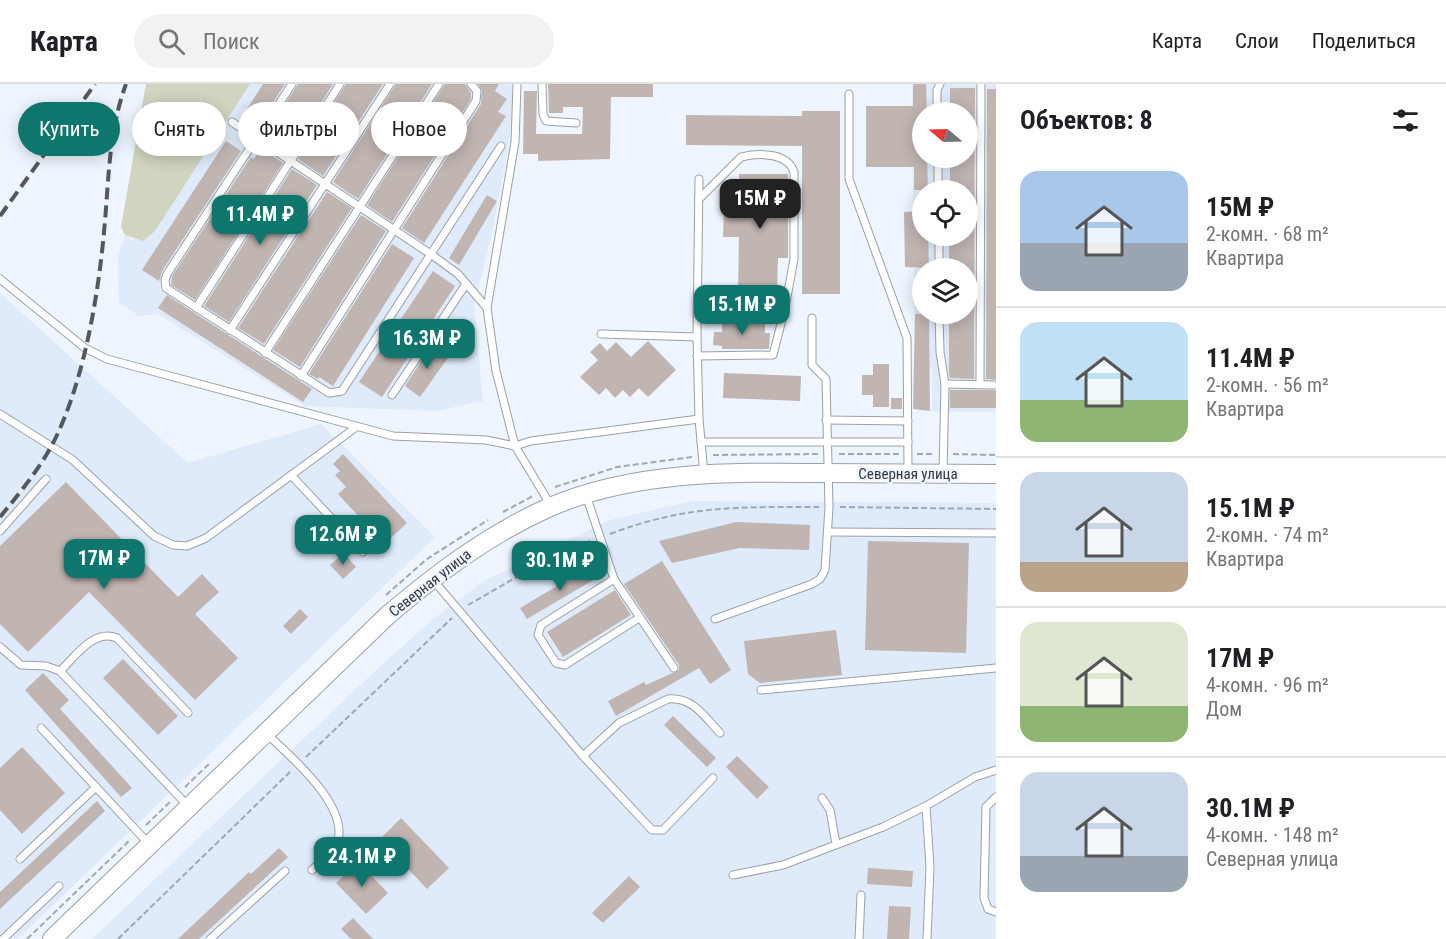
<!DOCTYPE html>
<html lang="ru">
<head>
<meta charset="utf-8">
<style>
  body { margin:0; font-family:"Roboto Condensed",sans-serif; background:#f2f2f2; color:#202124; height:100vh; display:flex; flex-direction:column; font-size:22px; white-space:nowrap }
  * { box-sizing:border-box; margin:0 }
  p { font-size:20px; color:#757577 }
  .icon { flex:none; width:33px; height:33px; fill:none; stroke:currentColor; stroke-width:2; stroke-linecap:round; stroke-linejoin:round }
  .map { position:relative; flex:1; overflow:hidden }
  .drawer { display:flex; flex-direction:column; background:#fff; width:450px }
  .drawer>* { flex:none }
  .top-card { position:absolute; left:18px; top:18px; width:570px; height:54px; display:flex; gap:12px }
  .needle { width:39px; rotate:289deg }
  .buttons { position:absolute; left:912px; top:18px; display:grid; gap:12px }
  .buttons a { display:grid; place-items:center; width:66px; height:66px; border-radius:50%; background:#fff; box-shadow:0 3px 15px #0003; font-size:30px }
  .price { position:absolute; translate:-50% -51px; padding:0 14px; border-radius:12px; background:#0f766e; color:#fff; font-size:20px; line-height:39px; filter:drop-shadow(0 2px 3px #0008) }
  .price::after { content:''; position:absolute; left:50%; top:36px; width:18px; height:14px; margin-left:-9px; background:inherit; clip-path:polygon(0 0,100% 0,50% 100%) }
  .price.current { background:#222; color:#fff }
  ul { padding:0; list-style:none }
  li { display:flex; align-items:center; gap:18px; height:150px; padding:0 24px }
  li+li { border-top:2px solid #e0e0e0 }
  li span { display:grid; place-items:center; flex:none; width:168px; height:120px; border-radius:18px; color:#555 }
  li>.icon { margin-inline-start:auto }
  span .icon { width:72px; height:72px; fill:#fffc; stroke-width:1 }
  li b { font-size:26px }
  h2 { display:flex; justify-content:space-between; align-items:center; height:72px; padding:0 24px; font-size:26px }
  .chip { padding:0 21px; border-radius:27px; background:#fff; box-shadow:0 3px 15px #0003; font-size:21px; line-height:54px }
  .chip.current { background:#0f766e; color:#fff }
  header { display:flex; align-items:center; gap:36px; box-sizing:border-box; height:84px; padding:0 30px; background:#fff; border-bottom:2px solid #e0e0e0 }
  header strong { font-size:28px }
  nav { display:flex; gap:33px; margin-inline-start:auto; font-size:21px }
  .search { width:420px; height:54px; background:#f2f2f2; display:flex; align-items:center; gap:15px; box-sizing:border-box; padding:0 21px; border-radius:33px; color:#757577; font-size:22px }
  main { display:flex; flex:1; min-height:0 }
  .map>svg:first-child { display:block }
</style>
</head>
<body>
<header>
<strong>Карта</strong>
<div class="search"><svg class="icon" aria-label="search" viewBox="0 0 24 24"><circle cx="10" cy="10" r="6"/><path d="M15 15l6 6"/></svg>Поиск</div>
<nav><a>Карта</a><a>Слои</a><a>Поделиться</a></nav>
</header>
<main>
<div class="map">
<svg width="996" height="855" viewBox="0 0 996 855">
  <rect width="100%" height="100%" fill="#eef5fe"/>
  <g fill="#dfebfa" fill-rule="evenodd">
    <polygon points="250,0 514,0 509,60 491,154 474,221 483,317 436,327 305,322 158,230 139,232 119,218 118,172 125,151 133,156 155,147"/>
    <path d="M912,0H996V328L932,327V285H915ZM922,28H968V74H922ZM922,106H968V152H922ZM922,184H968V230H922Z"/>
    <polygon points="0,209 188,379 321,340 435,453 18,855 0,855"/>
    <polygon points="692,417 996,419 996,855 92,855 375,587 432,536 484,497 610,436"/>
  </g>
  <polygon fill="#d1d4be" points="146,0 250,0 155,147 143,157 125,151 121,143"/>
  <g fill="#c1b5b2">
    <polygon points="263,0 285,0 255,46 240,36"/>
    <polygon points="298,0 333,0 289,69 265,52"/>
    <polygon points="346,0 383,0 323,92 298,75"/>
    <polygon points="396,0 432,0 358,115 333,98"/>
    <polygon points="445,0 465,0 471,9 471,15 392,138 367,121"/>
    <polygon points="478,0 499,0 495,7 507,15 498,28 506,32 424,159 402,144 481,20 482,6"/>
    <polygon points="548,0 653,0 653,13 611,13 610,75 538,77 538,70 523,70 524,7 537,7 536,50 582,50 583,23 563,23 563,29 549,29"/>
    <polygon points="913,0 926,0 927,28 922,28 922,74 927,74 928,106 914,106 914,83 866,83 866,22 913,22"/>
    <polygon points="950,4 975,4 974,295 950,294 949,290 949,230 968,230 968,184 949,184 949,152 968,152 968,106 950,106 950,74 968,74 968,28 950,28"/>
    <polygon points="987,5 996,5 996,296 986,295"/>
    <polygon points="802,27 840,27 840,210 802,210 802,62 686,61 686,31 802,32"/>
    <polygon points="226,57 241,67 162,187 159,197 142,186"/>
    <polygon points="261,64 283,79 195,216 171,201 172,192 251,73 254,75"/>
    <polygon points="292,85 317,101 229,238 204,222"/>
    <polygon points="739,90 788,90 788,174 778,174 777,208 738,208 739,153 723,153 724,125 739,125"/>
    <polygon points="327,108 352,124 264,260 238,244"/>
    <polygon points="487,111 497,117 459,181 449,174"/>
    <polygon points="922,127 922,152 928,152 929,184 905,183 904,128"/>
    <polygon points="361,131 386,147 300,283 273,266"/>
    <polygon points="392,160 414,174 333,302 319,293 318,295 309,290"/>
    <polygon points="433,187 455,202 382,313 359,298"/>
    <polygon points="167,211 312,305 303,318 158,224"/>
    <polygon points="915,230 929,230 930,327 913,325"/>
    <polygon points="722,237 765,238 765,249 770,249 769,265 722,265 722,262 713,261 714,248 722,248"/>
    <polygon points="648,257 676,286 648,313 639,304 630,313 623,306 615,314 606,304 599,311 580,293 598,276 590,268 600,259 607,267 616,258 631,273"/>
    <polygon points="433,259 450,271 420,313 405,302"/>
    <polygon points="873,280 889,280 889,323 873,323 873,311 862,311 862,291 873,291"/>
    <polygon points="724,289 801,292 800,317 723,314"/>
    <rect x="950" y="306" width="46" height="18"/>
    <rect x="891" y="314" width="11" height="11"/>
    <polygon points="343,370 407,439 384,460 338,410 346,403 335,391 340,387 333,380"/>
    <polygon points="66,398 178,513 202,490 219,508 195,530 238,574 195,616 89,508 28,568 0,540 0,462"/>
    <polygon points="736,438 810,441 809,466 740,464 672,479 659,457"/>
    <polygon points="868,457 969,459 966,569 865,566"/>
    <polygon points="344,469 356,483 343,495 330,481"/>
    <polygon points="662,477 731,586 710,600 699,584 616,632 608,617 644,598 646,601 679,586 679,581 624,500"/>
    <polygon points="594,480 600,492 527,535 520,524"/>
    <polygon points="615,506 631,531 563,573 547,548"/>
    <polygon points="300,525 308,533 291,550 283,542"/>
    <polygon points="836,546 842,591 760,599 748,590 744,557"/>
    <polygon points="123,575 178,632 158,651 103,594"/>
    <polygon points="43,589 69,616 60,625 132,704 121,713 25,606"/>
    <polygon points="673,632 716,674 707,683 664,641"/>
    <polygon points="22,663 65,709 22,750 0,726 0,684"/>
    <polygon points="737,672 769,703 757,715 726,683"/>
    <polygon points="97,717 105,727 0,825 0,808"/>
    <polygon points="401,734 449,784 427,805 380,755"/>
    <polygon points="279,764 288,773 199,855 178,855 249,788 251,790"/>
    <polygon points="358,778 388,809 366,830 336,799"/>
    <polygon points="868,784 913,787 912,803 867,800"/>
    <polygon points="629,792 640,803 603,839 592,829"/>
    <polygon points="889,822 911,823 909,855 887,855"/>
    <polygon points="353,834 373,855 351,855 341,845"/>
  </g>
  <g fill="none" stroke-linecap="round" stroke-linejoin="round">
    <defs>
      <g id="lane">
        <polyline points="292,0 167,190 165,196 166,204 329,309 342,307 501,62"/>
        <polyline points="542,0 543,30 546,37 576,39"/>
        <polyline points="849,10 849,95 907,254 908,387"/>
        <polyline points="937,28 937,6 940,0"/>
        <polyline points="232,38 432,171 458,190 487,224 496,287 515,362 531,357 699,335 704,390"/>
        <polyline points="938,74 938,106"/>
        <polyline points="939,152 939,184"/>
        <polyline points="0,195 85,264 107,275 393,352 486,356 515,362 550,420"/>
        <path d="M697,223L785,224L794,175V88C787,68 759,69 741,73L699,115"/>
        <polyline points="196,224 340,0"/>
        <polyline points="487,224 515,58 517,0"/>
        <polyline points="939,230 940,268 945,300 943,389"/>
        <polyline points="230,246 390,0"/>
        <polyline points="601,250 697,253"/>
        <polyline points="265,269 439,0"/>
        <polyline points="697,272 773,271 785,224"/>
        <polyline points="301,292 476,17 477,7 471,0"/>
        <polyline points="945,300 993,301"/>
        <polyline points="980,300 981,0"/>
        <polyline points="392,311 466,200"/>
        <polyline points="0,330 73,376 154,452 173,461 187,462 206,454 355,344"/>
        <polyline points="699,335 697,253 699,95"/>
        <polyline points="826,336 908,337"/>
        <polyline points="701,358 908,358"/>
        <polyline points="291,391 363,468"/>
        <polyline points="586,411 614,495 674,584"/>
        <polyline points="0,447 46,395"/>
        <polyline points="829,448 996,449"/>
        <polyline points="614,495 541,541 538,551 556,579 565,581 639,534"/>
        <polyline points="433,496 583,672 652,746 663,746 713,694"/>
        <polyline points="715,535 812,500 820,495 825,486 829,423 826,295 812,281 812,234"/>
        <polyline points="0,563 21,581 46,582 60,587"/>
        <polyline points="761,606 996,584"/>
        <path d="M188,629L117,554C94,544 75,573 60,587L189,723"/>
        <polyline points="41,644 149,760"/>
        <path d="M267,650C289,671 356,727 335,763C330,771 319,779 312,786"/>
        <path d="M583,672L619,639L668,615C693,613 704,632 720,649"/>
        <polyline points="996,713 986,723 984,814 988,825 996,828"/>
        <polyline points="822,714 830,726 836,760"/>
        <polyline points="20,775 96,703"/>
        <polyline points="733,791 783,781 883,743 926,722"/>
        <polyline points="3,855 59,802"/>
        <polyline points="210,855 285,787"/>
        <polyline points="859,855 861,811"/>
        <polyline points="927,855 930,783 926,722 975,693 996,686"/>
      </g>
      <path id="secondary" d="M52,855L388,531C439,488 489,450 550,423C634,387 729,388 819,389C878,389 937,390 996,390"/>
    </defs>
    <use href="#lane" stroke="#9aa0a9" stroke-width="9"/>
    <use href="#secondary" stroke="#9aa0a9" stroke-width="20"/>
    <g stroke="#a2a7ae" stroke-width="2" stroke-dasharray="6 3" stroke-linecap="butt">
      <polyline points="839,370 899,370"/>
      <polyline points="917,370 935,370"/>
      <polyline points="953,370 996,371"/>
      <polyline points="713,371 818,370"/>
      <polyline points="555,403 617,383 692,373"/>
      <polyline points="840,423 996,425"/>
      <polyline points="503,428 533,412"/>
      <path d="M610,450C686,421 739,423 819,423"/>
      <polyline points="386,511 427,475 488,436"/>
      <polyline points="468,521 541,479 590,457"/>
      <polyline points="306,673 452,534"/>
      <polyline points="185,703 209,680"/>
      <polyline points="146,741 170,718"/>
      <polyline points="27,855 131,755"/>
      <polyline points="118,855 291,687"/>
    </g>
    <use href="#lane" stroke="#fff" stroke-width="7"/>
    <use href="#secondary" stroke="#fff" stroke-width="18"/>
    <g stroke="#54575c" stroke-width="4" stroke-dasharray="12 6" stroke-linecap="butt">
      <polyline points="0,132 95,0"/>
      <path d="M0,433C18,411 37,388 51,363C83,303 98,214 104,148C109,97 108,49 126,0"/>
    </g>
  </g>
  <g text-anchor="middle" stroke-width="4.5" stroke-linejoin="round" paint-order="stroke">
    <g font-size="15" fill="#35373b" stroke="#eef5fe">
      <text x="908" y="395">Северная улица</text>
      <text transform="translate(430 499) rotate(-38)" y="5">Северная улица</text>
    </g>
  </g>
</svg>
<div class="buttons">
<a><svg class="needle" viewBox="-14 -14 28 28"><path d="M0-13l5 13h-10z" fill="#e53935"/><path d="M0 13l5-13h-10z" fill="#757577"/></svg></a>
<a><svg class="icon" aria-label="locate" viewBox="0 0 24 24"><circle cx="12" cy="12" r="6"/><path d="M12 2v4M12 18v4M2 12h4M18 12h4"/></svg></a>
<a><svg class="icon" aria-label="layers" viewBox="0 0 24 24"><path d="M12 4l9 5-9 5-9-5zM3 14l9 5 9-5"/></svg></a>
</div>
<b class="price current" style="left:760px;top:146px">15M ₽</b>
<b class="price" style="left:260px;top:162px">11.4M ₽</b>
<b class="price" style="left:742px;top:252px">15.1M ₽</b>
<b class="price" style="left:427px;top:286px">16.3M ₽</b>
<b class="price" style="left:343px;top:482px">12.6M ₽</b>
<b class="price" style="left:104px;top:506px">17M ₽</b>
<b class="price" style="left:560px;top:508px">30.1M ₽</b>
<b class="price" style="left:362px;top:804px">24.1M ₽</b>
<div class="top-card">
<a class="chip current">Купить</a>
<a class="chip">Снять</a>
<a class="chip">Фильтры</a>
<a class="chip">Новое</a>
</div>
</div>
<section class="drawer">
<h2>Объектов: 8<svg class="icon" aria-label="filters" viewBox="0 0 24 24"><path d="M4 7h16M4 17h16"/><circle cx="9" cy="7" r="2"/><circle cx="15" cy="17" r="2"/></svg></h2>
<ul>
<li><span style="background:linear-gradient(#a9c7e8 60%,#9aa5b1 0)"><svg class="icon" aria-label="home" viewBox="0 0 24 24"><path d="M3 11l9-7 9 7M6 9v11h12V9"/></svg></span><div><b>15M ₽</b><p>2-комн. · 68 m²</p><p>Квартира</p></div></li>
<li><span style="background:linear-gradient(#bfe0f5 65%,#8fb573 0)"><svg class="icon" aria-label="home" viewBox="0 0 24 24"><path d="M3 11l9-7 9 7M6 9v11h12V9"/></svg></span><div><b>11.4M ₽</b><p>2-комн. · 56 m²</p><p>Квартира</p></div></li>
<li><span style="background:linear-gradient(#c9d6e8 75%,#b9a48a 0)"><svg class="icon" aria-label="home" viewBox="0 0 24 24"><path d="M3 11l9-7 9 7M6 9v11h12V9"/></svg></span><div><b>15.1M ₽</b><p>2-комн. · 74 m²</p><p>Квартира</p></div></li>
<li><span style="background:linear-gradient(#dfe7d0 70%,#8fb573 0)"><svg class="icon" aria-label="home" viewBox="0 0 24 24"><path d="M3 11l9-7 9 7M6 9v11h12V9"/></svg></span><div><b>17M ₽</b><p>4-комн. · 96 m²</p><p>Дом</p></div></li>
<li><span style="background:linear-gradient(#c9d6e8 70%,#9aa5b1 0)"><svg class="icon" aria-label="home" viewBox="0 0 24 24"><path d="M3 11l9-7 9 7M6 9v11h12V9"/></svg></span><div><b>30.1M ₽</b><p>4-комн. · 148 m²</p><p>Северная улица</p></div></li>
</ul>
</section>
</main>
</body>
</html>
